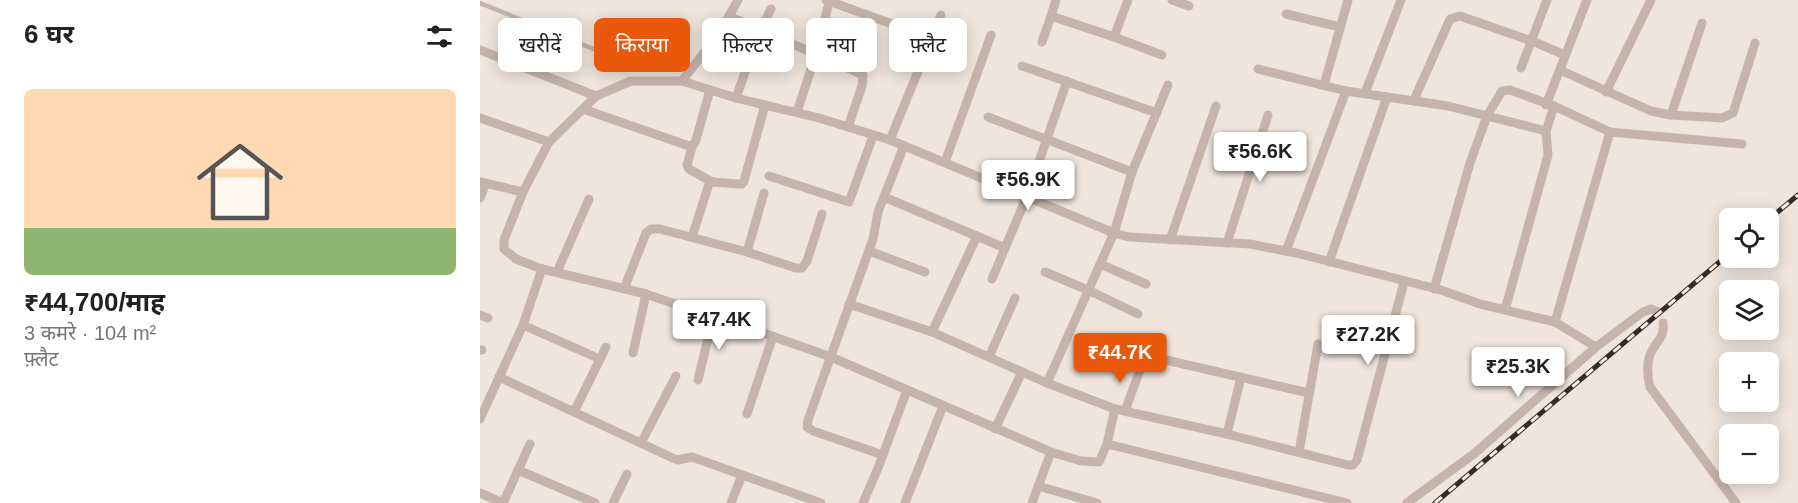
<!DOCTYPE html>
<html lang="hi">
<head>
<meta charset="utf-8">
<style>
  body { margin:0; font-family:Arial,"Noto Sans Devanagari",sans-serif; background:#f2f2f2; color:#222; height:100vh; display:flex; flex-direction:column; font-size:22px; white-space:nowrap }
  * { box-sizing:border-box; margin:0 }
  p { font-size:20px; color:#767676 }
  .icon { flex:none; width:33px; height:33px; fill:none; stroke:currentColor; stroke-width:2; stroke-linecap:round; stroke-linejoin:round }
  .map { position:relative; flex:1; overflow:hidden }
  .panel { display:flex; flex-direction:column; background:#fff; width:480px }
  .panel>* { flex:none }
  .banner { position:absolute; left:18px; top:18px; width:570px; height:54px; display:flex; gap:12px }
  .buttons { position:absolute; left:1239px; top:208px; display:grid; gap:12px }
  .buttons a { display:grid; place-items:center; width:60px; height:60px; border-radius:9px; background:#fff; box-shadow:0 3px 15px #0003; font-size:30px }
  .price { position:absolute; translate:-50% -51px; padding:0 14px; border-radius:6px; background:#fff; color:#222; font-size:20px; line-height:39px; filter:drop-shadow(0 2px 3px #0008) }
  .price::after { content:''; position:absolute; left:50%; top:36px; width:18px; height:14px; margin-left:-9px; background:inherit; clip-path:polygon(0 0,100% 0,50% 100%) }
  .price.active { background:#ea580c; color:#fff }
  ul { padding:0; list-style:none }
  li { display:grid; align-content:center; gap:12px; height:318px; padding:0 24px }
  li span { display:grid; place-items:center; height:186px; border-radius:9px; color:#555 }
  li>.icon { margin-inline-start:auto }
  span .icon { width:108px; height:108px; fill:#fffc; stroke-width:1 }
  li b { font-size:26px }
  h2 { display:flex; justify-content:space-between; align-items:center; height:72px; padding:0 24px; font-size:26px }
  .pill { padding:0 21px; border-radius:9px; background:#fff; box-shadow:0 3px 15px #0003; font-size:21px; line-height:54px }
  .pill.active { background:#ea580c; color:#fff }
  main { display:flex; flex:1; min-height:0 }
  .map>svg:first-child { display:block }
</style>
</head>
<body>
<main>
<section class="panel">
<h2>6 घर<svg class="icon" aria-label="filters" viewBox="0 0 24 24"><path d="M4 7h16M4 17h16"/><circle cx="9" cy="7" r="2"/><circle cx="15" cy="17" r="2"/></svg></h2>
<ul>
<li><span style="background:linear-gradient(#ffd9b3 75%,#8fb573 0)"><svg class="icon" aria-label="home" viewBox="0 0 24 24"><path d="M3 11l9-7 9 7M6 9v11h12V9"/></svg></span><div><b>₹44,700/माह</b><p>3 कमरे · 104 m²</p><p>फ़्लैट</p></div></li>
</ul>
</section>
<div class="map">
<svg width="1318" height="503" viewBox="0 0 1318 503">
  <rect width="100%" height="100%" fill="#efe5dc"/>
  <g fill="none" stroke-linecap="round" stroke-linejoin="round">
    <polyline stroke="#c6b4aa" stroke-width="4.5" points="0,3 148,63"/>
    <g stroke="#c6b4aa" stroke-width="9">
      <polyline points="346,0 412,24"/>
      <polyline points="576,0 571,16 634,37 682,55"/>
      <polyline points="692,0 709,6"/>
      <polyline points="806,14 860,27"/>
      <polyline points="249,16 383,75 382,86 368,127"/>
      <polyline points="634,37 648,0"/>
      <polyline points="562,42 571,16"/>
      <polyline points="0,50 116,96 151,81 202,81 256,98 339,118 410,140 634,233 649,237 770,244 816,253 961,290 1000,304 1075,322 1116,347"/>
      <polyline points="542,66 677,113"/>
      <polyline points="1041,68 1067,0"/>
      <polyline points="778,69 866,91"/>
      <polyline points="1080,70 1171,111 1191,115 1242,118 1253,113 1275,43"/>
      <polyline points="202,81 240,32 258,0"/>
      <polyline points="844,85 868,0"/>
      <polyline points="1126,92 1171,0"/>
      <polyline points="885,93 921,0"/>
      <polyline points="116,96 69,142 43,192 24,240 24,249 36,259 62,269 166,294 233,317 252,322 351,357 571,452 601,461 619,462 627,444 635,409"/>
      <polyline points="256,98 280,30 291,9"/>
      <polyline points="934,100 970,19 980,16 1052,41 1085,55"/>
      <polyline points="1066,105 1107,0"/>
      <polyline points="103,109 212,147 216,140 230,90"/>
      <polyline points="317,112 336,54 349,2"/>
      <polyline points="1191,115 1222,23"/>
      <polyline points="508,117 652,172"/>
      <polyline points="0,118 69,142"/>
      <polyline points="410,140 461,15"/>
      <polyline points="212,147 207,165 209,169 232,182"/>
      <polyline points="465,162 511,35"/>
      <polyline points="289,176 369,202 393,136"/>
      <polyline points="0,182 43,192"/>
      <polyline points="404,197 525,248"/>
      <polyline points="0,198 6,183"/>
      <polyline points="212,237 229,184 232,182 258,184 262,184 264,181 285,105"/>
      <polyline points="690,240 736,106"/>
      <polyline points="747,243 788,115"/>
      <polyline points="389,251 445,272"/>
      <polyline points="806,251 866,91 907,97"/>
      <polyline points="267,252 284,193"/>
      <polyline points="849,262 907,97 968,106 1066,131 1074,106"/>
      <polyline points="620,264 666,284"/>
      <polyline points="77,272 109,199"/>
      <polyline points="565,272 608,290 658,314"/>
      <polyline points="512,279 547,196 587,81"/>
      <polyline points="144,289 166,233 171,229 180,229 267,252 316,268 322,268 327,261 342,214"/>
      <polyline points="954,289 990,163 1007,116 1022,91 1030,90 1074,106 1130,132 1262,144"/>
      <polyline points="369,304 452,332 567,383 635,409 747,434 868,465 873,465 877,460 924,282"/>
      <polyline points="1025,310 1068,155 1066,131"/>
      <polyline points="0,315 8,318"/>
      <polyline points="1075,322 1130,132"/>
      <path d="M1183,323C1185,335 1179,339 1173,349C1166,359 1167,376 1170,387L1256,503"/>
      <polyline points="43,325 120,359"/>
      <polyline points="452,332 497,236"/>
      <polyline points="0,350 2,350"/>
      <polyline points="153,353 166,294"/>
      <polyline points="509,357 535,298"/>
      <polyline points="19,377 197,460 212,457 341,503"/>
      <polyline points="218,380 233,317"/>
      <polyline points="567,383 634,233 652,172 688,85"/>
      <polyline points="645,411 661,367 668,358 677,358 829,393"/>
      <polyline points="94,412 126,347"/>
      <polyline points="267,414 293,336"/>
      <polyline points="0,419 43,325 62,269"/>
      <polyline points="515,429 542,372"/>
      <polyline points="747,434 761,377"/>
      <polyline points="161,443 196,376"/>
      <polyline points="627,444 867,503"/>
      <polyline points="819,452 838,344"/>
      <polyline points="403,455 333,431 327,427 328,420 393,239 398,212 424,146"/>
      <polyline points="38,470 115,503"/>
      <polyline points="558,486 617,503"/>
      <polyline points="0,493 23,503"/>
      <polyline points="23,503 50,444"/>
      <polyline points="133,503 147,474"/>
      <polyline points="251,503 262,475"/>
      <polyline points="383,503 398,468 427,390"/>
      <polyline points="425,503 463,406"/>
      <polyline points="552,503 571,452"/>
      <polyline points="927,503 995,453 1116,347 1163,312 1171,309 1178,312"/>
    </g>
    <defs>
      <g id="rail">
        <polyline points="1288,220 1318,195"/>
        <polyline points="955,503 1250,253"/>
      </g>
    </defs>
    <use href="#rail" stroke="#342b29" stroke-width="5"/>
    <use href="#rail" stroke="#f7efe8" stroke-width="3" stroke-dasharray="9" stroke-linecap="butt"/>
  </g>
</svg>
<div class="buttons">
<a><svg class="icon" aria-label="locate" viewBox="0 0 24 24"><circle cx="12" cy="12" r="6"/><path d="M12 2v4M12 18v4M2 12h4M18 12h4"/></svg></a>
<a><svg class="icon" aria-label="layers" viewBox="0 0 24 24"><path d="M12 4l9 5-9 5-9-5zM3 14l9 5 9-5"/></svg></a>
<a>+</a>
<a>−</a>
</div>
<b class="price" style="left:780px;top:183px">₹56.6K</b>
<b class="price" style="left:548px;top:211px">₹56.9K</b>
<b class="price" style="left:239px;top:351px">₹47.4K</b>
<b class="price" style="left:888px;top:366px">₹27.2K</b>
<b class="price active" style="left:640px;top:384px">₹44.7K</b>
<b class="price" style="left:1038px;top:398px">₹25.3K</b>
<div class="banner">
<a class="pill">खरीदें</a>
<a class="pill active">किराया</a>
<a class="pill">फ़िल्टर</a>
<a class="pill">नया</a>
<a class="pill">फ़्लैट</a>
</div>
</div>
</main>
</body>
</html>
